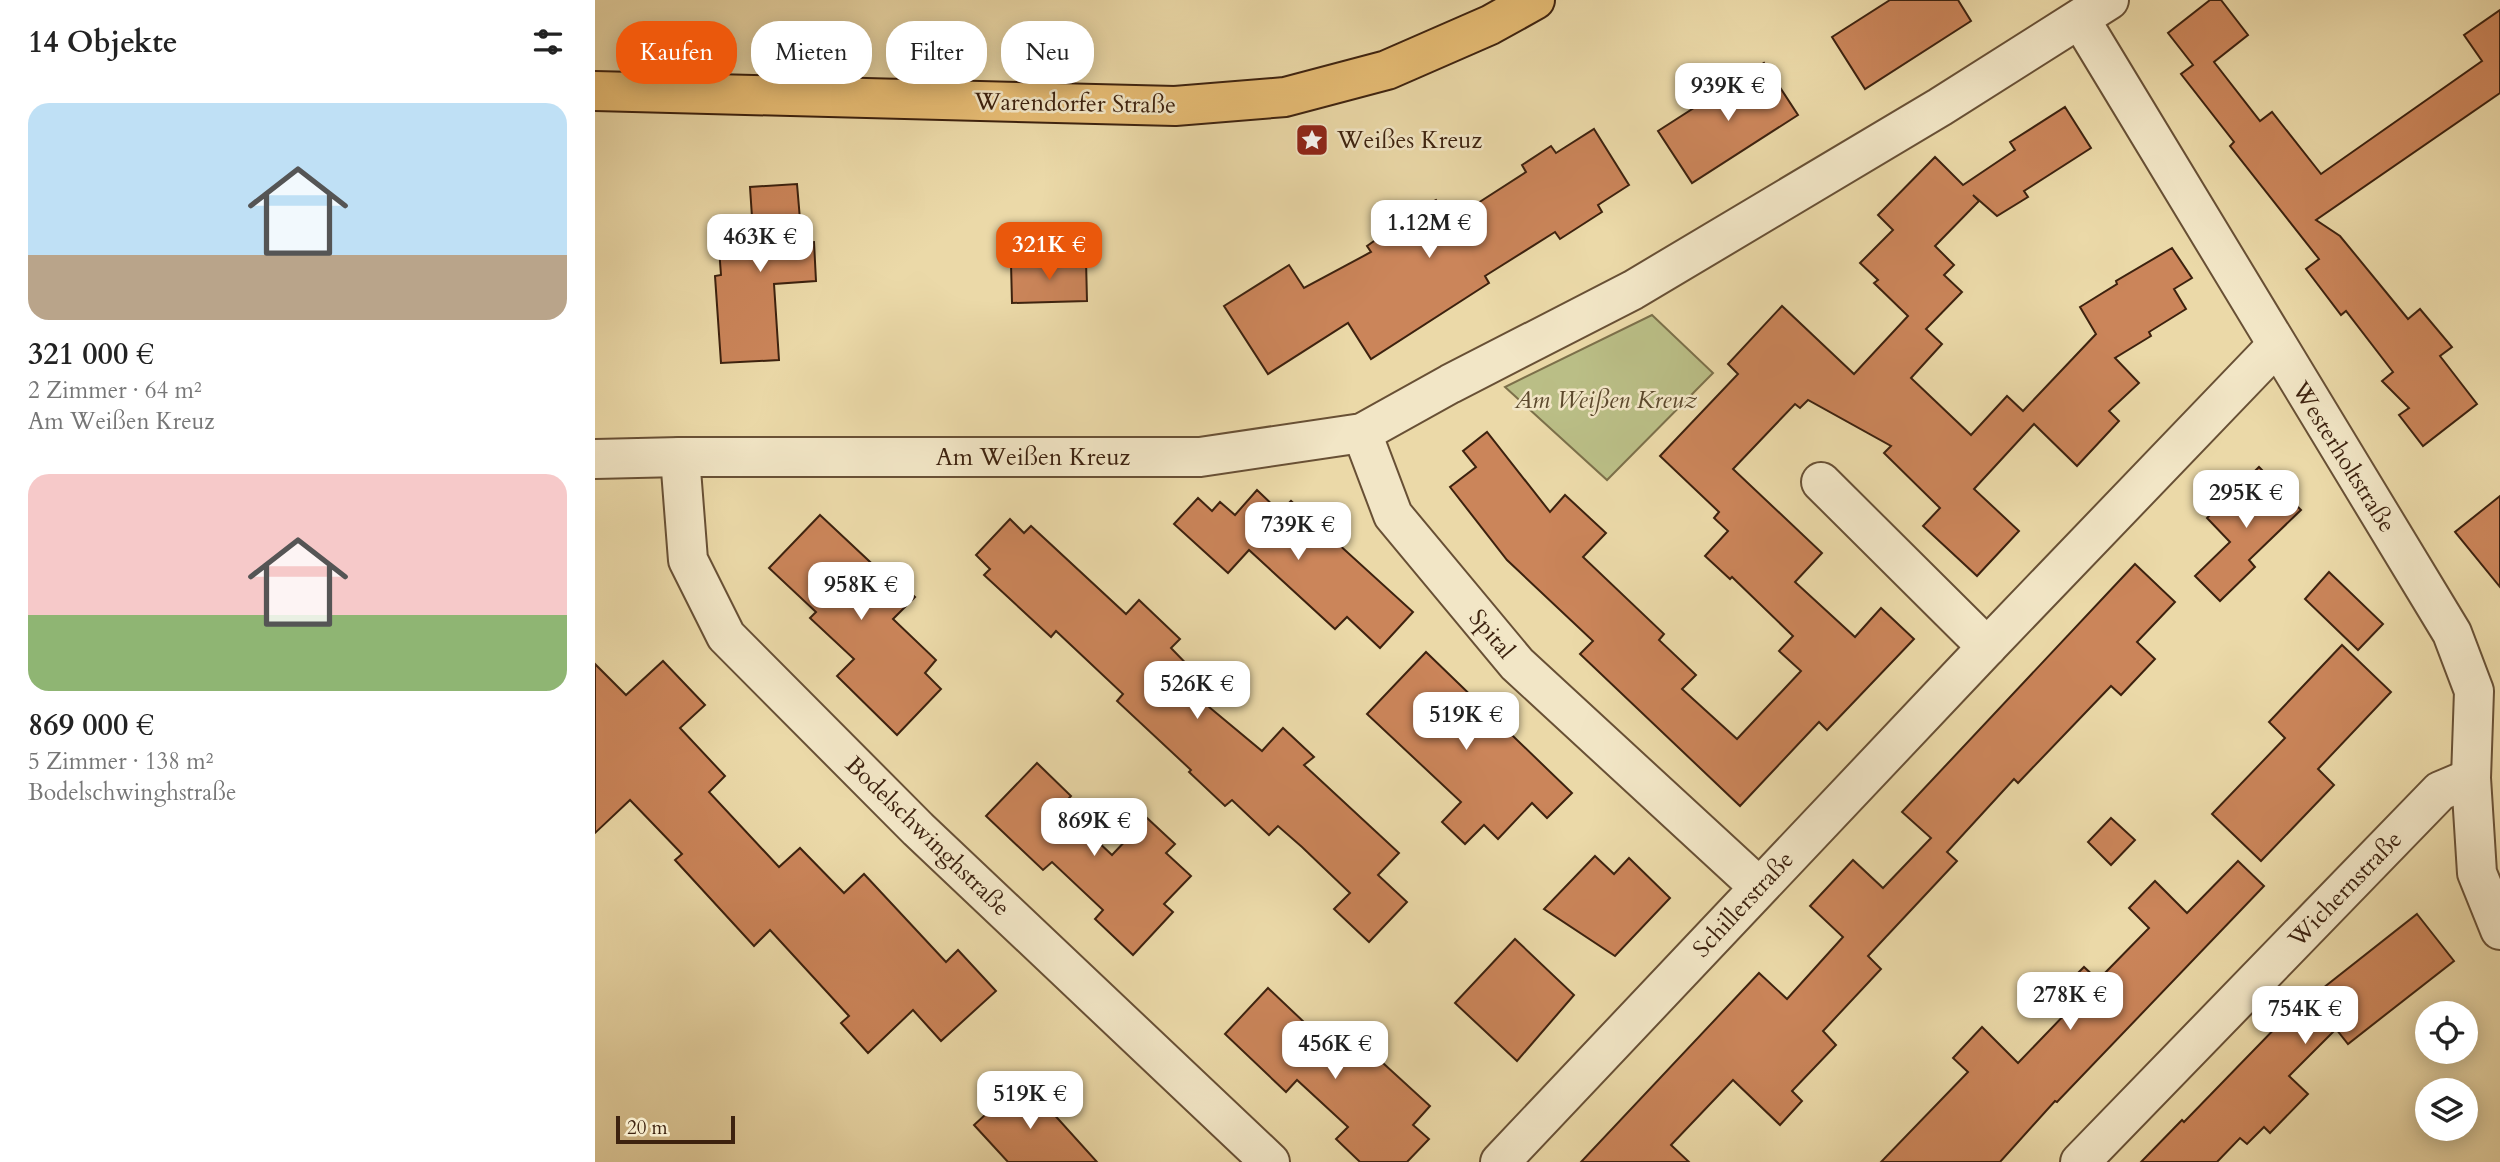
<!DOCTYPE html>
<html lang="de">
<head>
<meta charset="utf-8">
<style>
  body { margin:0; font-family:Cardo,serif; background:#f6f6f6; color:#222; height:100vh; display:flex; flex-direction:column; font-size:26px; white-space:nowrap }
  * { box-sizing:border-box; margin:0 }
  p { font-size:23px; color:#767676 }
  .icon { flex:none; width:38px; height:38px; fill:none; stroke:currentColor; stroke-width:2; stroke-linecap:round; stroke-linejoin:round }
  .map { position:relative; flex:1; overflow:hidden }
  .panel { display:flex; flex-direction:column; background:#fff; width:595px }
  .panel>* { flex:none }
  .guide { position:absolute; left:21px; top:21px; width:665px; height:63px; display:flex; gap:14px }
  .tools { position:absolute; left:1820px; top:1001px; display:grid; gap:14px }
  .tools a { display:grid; place-items:center; width:63px; height:63px; border-radius:50%; background:#fff; box-shadow:0 4px 18px #0003; font-size:35px }
  .scale { position:absolute; left:21px; bottom:18px; width:119px; box-sizing:border-box; padding-left:7px; border:4px solid #3d220f; border-top:0; font-size:19px; line-height:24px; white-space:nowrap; color:#3d220f; -webkit-text-stroke:5px #f2e6c6; paint-order:stroke }
  .price { position:absolute; translate:-50% -60px; padding:0 16px; border-radius:14px; background:#fff; color:#222; font-size:23px; line-height:46px; filter:drop-shadow(0 2px 4px #0008) }
  .price::after { content:''; position:absolute; left:50%; top:42px; width:21px; height:16px; margin-left:-10px; background:inherit; clip-path:polygon(0 0,100% 0,50% 100%) }
  .price.active { background:#ea580c; color:#fff }
  ul { padding:0; list-style:none }
  li { display:grid; align-content:center; gap:14px; height:371px; padding:0 28px }
  li span { display:grid; place-items:center; height:217px; border-radius:21px; color:#555 }
  li>.icon { margin-inline-start:auto }
  span .icon { width:126px; height:126px; fill:#fffc; stroke-width:1 }
  li b { font-size:30px }
  h2 { display:flex; justify-content:space-between; align-items:center; height:84px; padding:0 28px; font-size:30px }
  .tag { padding:0 24px; border-radius:28px; background:#fff; box-shadow:0 4px 18px #0003; font-size:24px; line-height:63px }
  .tag.active { background:#ea580c; color:#fff }
  main { display:flex; flex:1; min-height:0 }
  .map>svg:first-child { display:block }
</style>
</head>
<body>
<main>
<section class="panel">
<h2>14 Objekte<svg class="icon" aria-label="filters" viewBox="0 0 24 24"><path d="M4 7h16M4 17h16"/><circle cx="9" cy="7" r="2"/><circle cx="15" cy="17" r="2"/></svg></h2>
<ul>
<li><span style="background:linear-gradient(#bfe0f5 70%,#b9a48a 0)"><svg class="icon" aria-label="home" viewBox="0 0 24 24"><path d="M3 11l9-7 9 7M6 9v11h12V9"/></svg></span><div><b>321 000 €</b><p>2 Zimmer · 64 m²</p><p>Am Weißen Kreuz</p></div></li>
<li><span style="background:linear-gradient(#f6c9c9 65%,#8fb573 0)"><svg class="icon" aria-label="home" viewBox="0 0 24 24"><path d="M3 11l9-7 9 7M6 9v11h12V9"/></svg></span><div><b>869 000 €</b><p>5 Zimmer · 138 m²</p><p>Bodelschwinghstraße</p></div></li>
</ul>
</section>
<div class="map">
<svg width="1905" height="1162" viewBox="0 0 1905 1162">
  <rect width="100%" height="100%" fill="#ebd9a8"/>
  <filter id="stains"><feTurbulence type="fractalNoise" baseFrequency=".00286" numOctaves="4"/><feColorMatrix values="0 0 0 0 .2 0 0 0 0 .09 0 0 0 0 .02 0 0 0 .5 -.17"/></filter>
  <radialGradient id="worn" r=".72"><stop offset=".6" stop-color="#630" stop-opacity="0"/><stop offset="1" stop-color="#630" stop-opacity=".3"/></radialGradient>
  <polygon fill="#babe86" stroke="#7c704a" stroke-width="2" points="1057,315 1118,373 1012,480 910,387"/>
  <g fill="#cb855a" stroke="#3d220f" stroke-width="2">
    <polygon points="1295,0 1363,0 1376,21 1270,89 1237,37"/>
    <polygon points="1615,0 1626,0 1653,35 1619,62 1665,121 1677,112 1726,174 1887,61 1869,35 1905,10 1905,93 1721,220 1745,236 1813,319 1825,309 1857,347 1845,356 1882,404 1828,446 1804,415 1814,408 1787,381 1798,372 1751,311 1746,315 1711,269 1724,259 1635,146 1639,142 1586,74 1598,65 1573,33"/>
    <polygon points="1169,63 1203,115 1097,183 1063,131"/>
    <polygon points="1470,107 1496,148 1429,191 1433,197 1402,216 1378,195 1384,201 1340,246 1359,265 1349,275 1367,292 1331,329 1347,344 1316,378 1376,435 1412,396 1428,411 1501,334 1485,307 1522,284 1521,281 1577,248 1597,278 1579,289 1591,309 1554,332 1556,336 1520,358 1544,383 1514,411 1524,421 1482,466 1439,424 1379,489 1424,531 1382,576 1328,526 1345,508 1289,453 1296,446 1213,400 1205,408 1200,404 1138,469 1227,553 1200,582 1260,637 1286,608 1319,639 1232,730 1224,722 1145,806 985,654 998,641 912,560 855,487 881,467 868,451 892,432 955,512 970,495 1011,533 988,557 1069,634 1064,640 1101,675 1087,689 1142,739 1206,671 1184,651 1198,636 1137,577 1135,579 1110,556 1133,531 1119,518 1124,512 1065,456 1143,374 1133,364 1187,306 1259,374 1313,316 1279,283 1283,280 1265,263 1298,230 1283,215 1340,157 1368,185 1420,150 1415,142"/>
    <polygon points="999,129 1034,185 1003,205 1007,212 965,239 960,232 890,276 894,283 776,359 753,323 673,374 629,306 694,265 709,288 776,252 772,246 829,206 841,200 855,221 931,172 927,165 956,146 961,153"/>
    <polygon points="202,184 207,243 219,242 221,281 179,284 184,360 126,363 120,276 126,275 123,235 158,232 155,187"/>
    <polygon points="491,260 492,301 417,303 416,263"/>
    <polygon points="1664,467 1706,510 1654,560 1660,567 1625,601 1600,576 1635,542 1612,518"/>
    <polygon points="662,490 685,512 696,501 818,612 785,648 752,617 740,629 654,550 633,573 579,524 603,498 617,511 625,502 640,515"/>
    <polygon points="1905,496 1905,587 1860,532"/>
    <polygon points="225,515 288,574 291,571 320,597 298,619 341,660 330,673 346,689 302,735 242,676 259,659 215,618 221,612 174,568"/>
    <polygon points="415,519 429,533 436,526 531,614 544,600 585,639 576,648 607,680 596,692 667,751 688,728 719,757 709,765 804,853 783,875 812,902 774,942 739,909 755,893 707,847 683,826 674,835 637,800 630,806 594,772 596,770 522,701 528,694 461,631 456,637 389,575 395,569 381,555"/>
    <polygon points="1540,564 1580,602 1542,642 1560,659 1526,695 1516,686 1423,783 1419,779 1352,852 1362,861 1273,956 1286,969 1228,1031 1241,1045 1197,1091 1207,1101 1185,1125 1138,1080 1076,1145 1094,1162 986,1162 1164,973 1192,999 1248,937 1215,906 1258,860 1288,888 1336,838 1307,812"/>
    <polygon points="1734,572 1788,624 1763,650 1710,599"/>
    <polygon points="1747,645 1796,692 1723,769 1739,785 1666,861 1617,814 1690,738 1674,722"/>
    <polygon points="831,652 977,793 952,818 937,803 903,839 889,825 870,844 847,822 866,802 772,714"/>
    <polygon points="68,661 110,705 85,728 130,776 114,792 184,867 205,848 249,893 269,874 351,962 363,950 401,991 346,1041 318,1010 273,1053 246,1023 254,1016 175,930 159,946 80,860 87,854 35,800 0,833 0,664 31,695"/>
    <polygon points="442,763 476,796 466,807 517,855 552,818 580,844 571,853 596,876 569,904 578,912 538,955 500,919 508,910 457,862 448,870 391,816"/>
    <polygon points="1516,818 1540,840 1516,865 1493,842"/>
    <polygon points="1000,856 1019,874 1034,858 1075,898 1020,956 949,909"/>
    <polygon points="1643,861 1669,886 1462,1102 1460,1101 1405,1162 1286,1162 1373,1072 1358,1058 1387,1027 1423,1063 1475,1009 1461,995 1489,967 1503,980 1554,928 1534,908 1560,881 1592,913"/>
    <polygon points="1822,914 1859,961 1753,1044 1741,1029 1694,1076 1713,1094 1675,1133 1669,1127 1652,1144 1645,1138 1622,1162 1546,1162 1587,1120 1589,1122 1690,1018"/>
    <polygon points="920,939 979,995 922,1061 860,1003"/>
    <polygon points="673,988 749,1060 766,1043 835,1106 818,1125 834,1139 812,1162 765,1162 741,1139 753,1127 702,1080 691,1092 630,1034"/>
    <polygon points="428,1080 502,1162 413,1162 379,1125"/>
  </g>
  <g fill="none" stroke-linecap="round" stroke-linejoin="round">
    <defs>
      <g id="minor">
        <polyline points="1485,19 1857,633 1879,691 1876,778 1882,873 1905,930"/>
        <polyline points="767,433 798,515 922,664 1164,887"/>
        <polyline points="85,457 93,560 131,636 323,829 675,1162"/>
        <polyline points="0,459 85,457 605,457 767,433 855,384 1038,290 1345,107 1514,0"/>
        <polyline points="1226,482 1392,647"/>
        <polyline points="905,1162 1392,647 1681,346"/>
        <polyline points="1485,1162 1845,791 1876,778"/>
      </g>
      <polyline id="major" points="0,91 580,106 690,97 792,70 895,25 940,0"/>
    </defs>
    <use href="#minor" stroke="#685035" stroke-width="42"/>
    <use href="#major" stroke="#3d220f" stroke-width="42"/>
    <use href="#minor" stroke="#f2e6c6" stroke-width="38"/>
    <use href="#major" stroke="#e6bc74" stroke-width="38"/>
  </g>
  <defs>
    <symbol id="sight-square" viewBox="-11 -11 22 22"><rect x="-9" y="-9" width="18" height="18" rx="4" fill="#8f2418" stroke="#f2e6c6"/><path d="M0-6L1.8-2.2L6-1.7L2.9 1.2L3.7 5.4L0 3.3L-3.7 5.4L-2.9 1.2L-6-1.7L-1.8-2.2Z" fill="#fff"/></symbol>
  </defs>
  <g fill-rule="evenodd">
    <use href="#sight-square" x="698" y="121" width="38" height="38"/>
  </g>
  <g text-anchor="middle" stroke-width="5" stroke-linejoin="round" paint-order="stroke">
    <g font-size="24" fill="#3d220f" stroke="#f2e6c6">
      <text transform="translate(480 103) rotate(1)" y="8">Warendorfer Straße</text>
      <text x="438" y="465">Am Weißen Kreuz</text>
      <text transform="translate(1749 457) rotate(58)" y="8">Westerholtstraße</text>
      <text transform="translate(897 634) rotate(50)" y="8">Spital</text>
      <text transform="translate(333 836) rotate(44)" y="8">Bodelschwinghstraße</text>
      <text transform="translate(1750 889) rotate(-46)" y="8">Wichernstraße</text>
      <text transform="translate(1148 904) rotate(-47)" y="8">Schillerstraße</text>
    </g>
    <g font-size="24" fill="#3d220f" stroke="#f2e6c6" text-anchor="start">
      <text x="742" y="148">Weißes Kreuz</text>
    </g>
    <g font-size="24" font-style="italic" fill="#5c492d" stroke="#f2e6c6">
      <text x="1011" y="408">Am Weißen Kreuz</text>
    </g>
  </g>
  <rect width="100%" height="100%" filter="url(#stains)"/>
  <rect width="100%" height="100%" fill="url(#worn)"/>
</svg>
<div class="tools">
<a><svg class="icon" aria-label="locate" viewBox="0 0 24 24"><circle cx="12" cy="12" r="6"/><path d="M12 2v4M12 18v4M2 12h4M18 12h4"/></svg></a>
<a><svg class="icon" aria-label="layers" viewBox="0 0 24 24"><path d="M12 4l9 5-9 5-9-5zM3 14l9 5 9-5"/></svg></a>
</div>
<div class="scale">20 m</div>
<b class="price" style="left:1133px;top:123px">939K €</b>
<b class="price" style="left:834px;top:260px">1.12M €</b>
<b class="price" style="left:165px;top:274px">463K €</b>
<b class="price active" style="left:454px;top:282px">321K €</b>
<b class="price" style="left:1651px;top:530px">295K €</b>
<b class="price" style="left:703px;top:562px">739K €</b>
<b class="price" style="left:266px;top:622px">958K €</b>
<b class="price" style="left:602px;top:721px">526K €</b>
<b class="price" style="left:871px;top:752px">519K €</b>
<b class="price" style="left:499px;top:858px">869K €</b>
<b class="price" style="left:1475px;top:1032px">278K €</b>
<b class="price" style="left:1710px;top:1046px">754K €</b>
<b class="price" style="left:740px;top:1081px">456K €</b>
<b class="price" style="left:435px;top:1131px">519K €</b>
<div class="guide">
<a class="tag active">Kaufen</a>
<a class="tag">Mieten</a>
<a class="tag">Filter</a>
<a class="tag">Neu</a>
</div>
</div>
</main>
</body>
</html>
